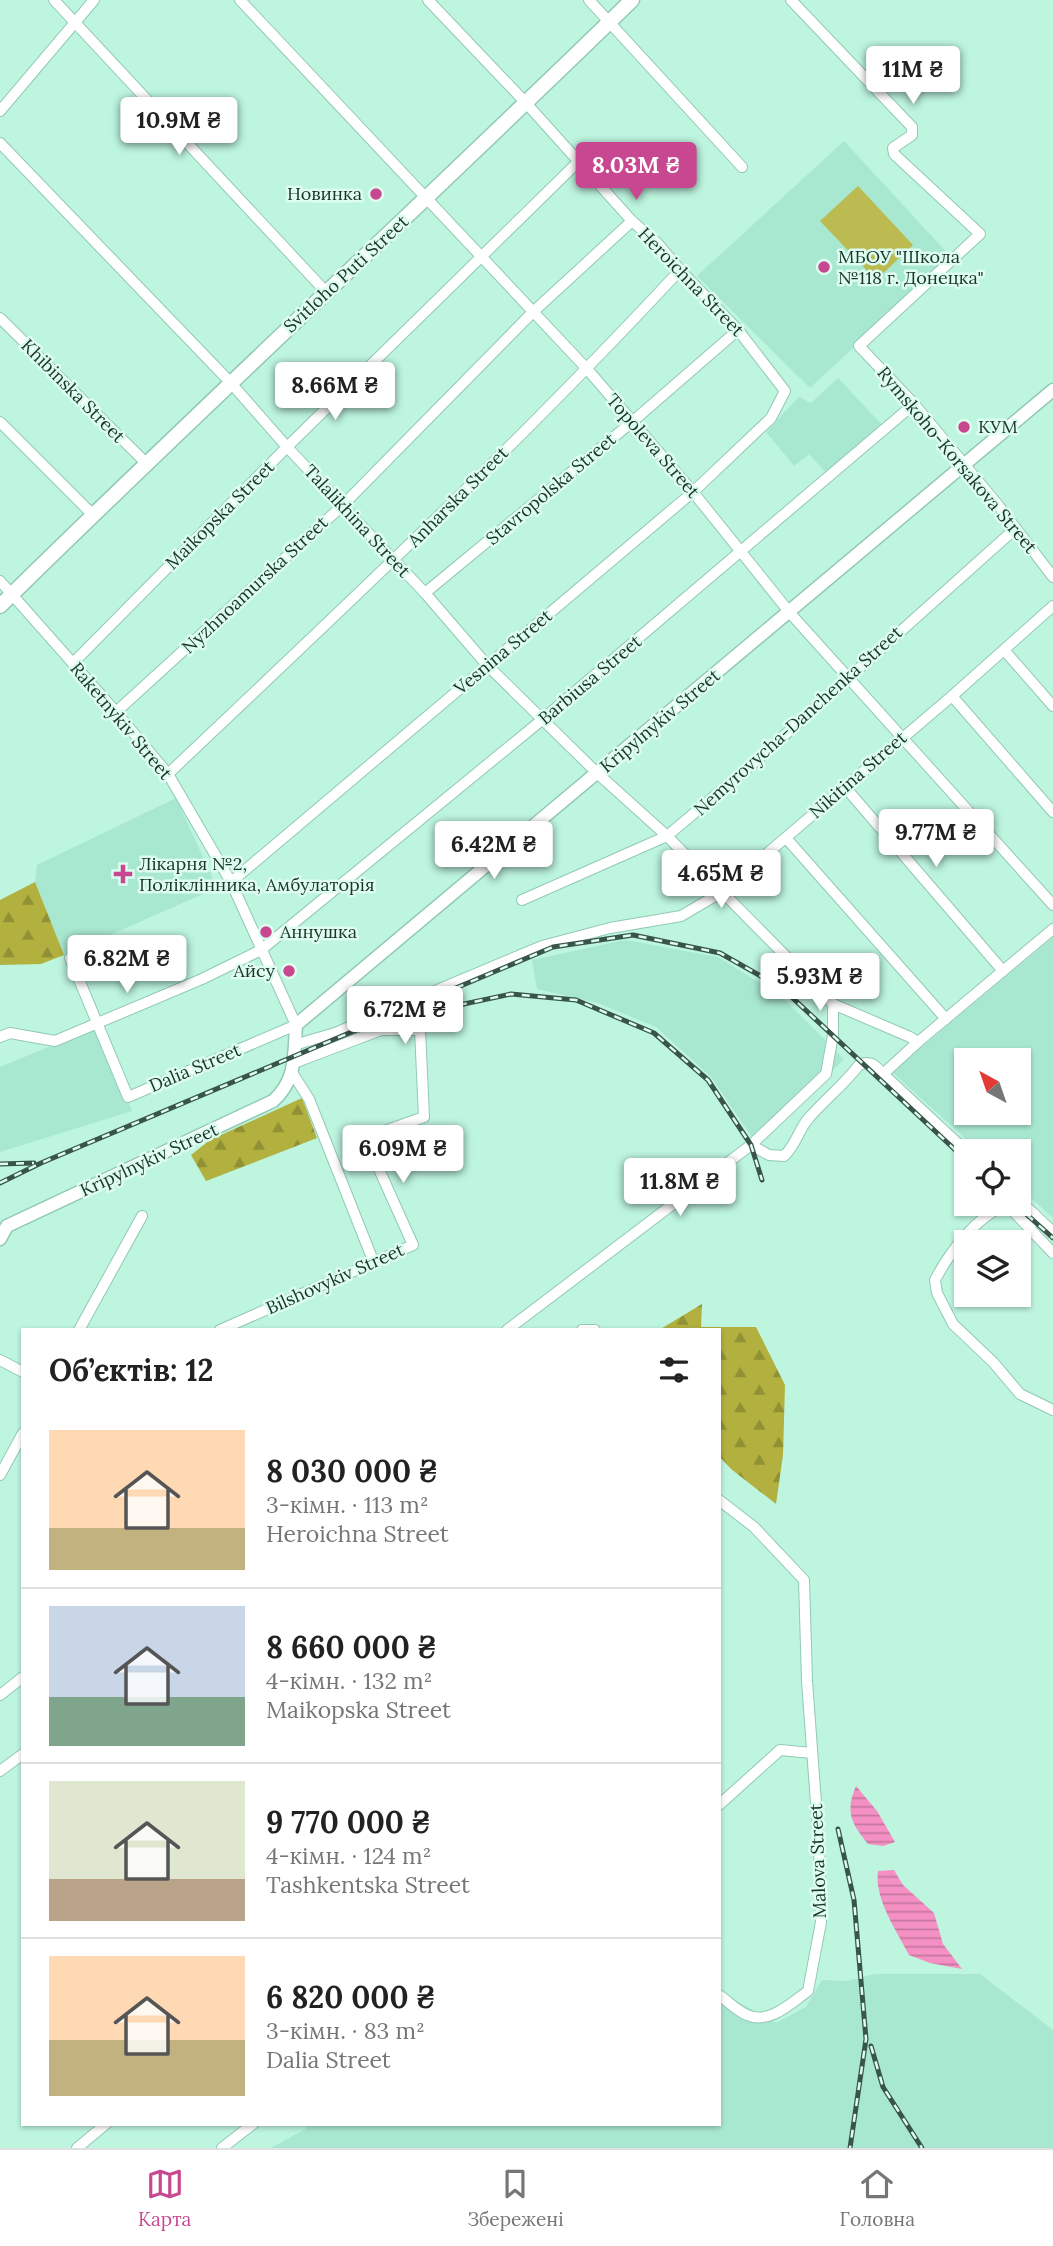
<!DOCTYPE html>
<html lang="uk">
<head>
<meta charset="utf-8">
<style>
  body { margin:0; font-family:Lora,serif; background:#f6f6f6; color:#222; height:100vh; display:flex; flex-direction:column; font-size:26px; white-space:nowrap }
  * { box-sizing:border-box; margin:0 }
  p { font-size:23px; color:#767676 }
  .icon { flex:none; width:38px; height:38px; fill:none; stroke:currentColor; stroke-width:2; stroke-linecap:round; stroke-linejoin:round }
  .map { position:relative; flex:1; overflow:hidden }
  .side { position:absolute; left:21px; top:1328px; width:700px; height:798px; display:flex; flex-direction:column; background:#fff; border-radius:0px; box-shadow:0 2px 5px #0004 }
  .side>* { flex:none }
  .needle { width:46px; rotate:320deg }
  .fabs { position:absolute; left:954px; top:1048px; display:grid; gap:14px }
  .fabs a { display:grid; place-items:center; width:77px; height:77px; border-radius:0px; background:#fff; box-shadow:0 2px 5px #0004; font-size:35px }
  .price { position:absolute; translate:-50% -60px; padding:0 16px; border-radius:7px; background:#fff; color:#222; font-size:23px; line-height:46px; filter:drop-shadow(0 2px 4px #0008) }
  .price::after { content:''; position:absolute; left:50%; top:42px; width:21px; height:16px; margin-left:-10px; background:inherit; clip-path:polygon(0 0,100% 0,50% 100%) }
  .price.on { background:#c84791; color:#fff }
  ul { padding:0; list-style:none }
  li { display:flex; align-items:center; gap:21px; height:175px; padding:0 28px }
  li+li { border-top:2px solid #e0e0e0 }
  li span { display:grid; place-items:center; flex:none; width:196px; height:140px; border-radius:0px; color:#555 }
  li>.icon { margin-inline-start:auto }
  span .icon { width:84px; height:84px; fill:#fffc; stroke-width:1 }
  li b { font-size:30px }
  h2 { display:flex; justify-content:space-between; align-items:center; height:84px; padding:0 28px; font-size:30px }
  .tabs { display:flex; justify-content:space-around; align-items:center; height:98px; border-top:2px solid #e0e0e0; background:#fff; font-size:19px; color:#767676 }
  .tabs a { display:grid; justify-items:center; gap:4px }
  .tabs .on { color:#c84791 }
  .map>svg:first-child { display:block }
</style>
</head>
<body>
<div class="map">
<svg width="1053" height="2148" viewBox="0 0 1053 2148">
  <defs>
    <pattern id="forest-firs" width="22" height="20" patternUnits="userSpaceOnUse" patternTransform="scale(1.75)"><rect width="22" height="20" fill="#b2b03e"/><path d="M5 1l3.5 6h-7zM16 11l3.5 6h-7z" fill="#909034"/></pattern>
    <pattern id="water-rules" width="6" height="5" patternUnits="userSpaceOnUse" patternTransform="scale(1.75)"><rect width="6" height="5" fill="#f490c3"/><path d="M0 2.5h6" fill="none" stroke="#c5769f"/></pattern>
  </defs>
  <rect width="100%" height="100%" fill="#bdf5df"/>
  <g fill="#a9e8d0" fill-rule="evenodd">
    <polygon points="844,141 951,257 810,388 697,276"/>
    <polygon points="838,378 884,427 828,475 809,454 794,466 766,432 799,397 811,403"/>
    <polygon points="176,798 217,888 64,955 35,882 37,865"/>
    <path d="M1053,937V1218L1019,1187L1018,1152L979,1151L892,1072ZM966,1060H1018V1113H966Z"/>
    <polygon points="625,940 718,957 781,996 844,1059 758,1146 711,1077 656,1027 598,1003 537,989 532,960"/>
    <polygon points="97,1027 132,1111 0,1152 0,1067"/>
    <polygon points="874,1974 980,1974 1053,2030 1053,2148 271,2148 307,2128 305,2125 719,2124 719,1991 776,2023 806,2007 822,1980 847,1981"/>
  </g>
  <g fill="url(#forest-firs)">
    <polygon points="35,882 64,955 41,964 0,965 0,900"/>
    <polygon points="302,1098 317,1138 206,1181 191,1155 210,1140"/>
    <polygon points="702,1304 701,1327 756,1327 785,1385 783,1455 776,1504 731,1469 719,1456 719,1330 659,1330"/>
  </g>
  <polygon fill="#bcbb52" points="858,186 913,245 876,280 820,221"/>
  <g fill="url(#water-rules)">
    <path d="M856,1786L877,1811L895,1842L883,1846L868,1844C851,1823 845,1812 856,1786Z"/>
    <path d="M894,1870L903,1885L934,1913L943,1944L962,1969L930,1963L909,1955C897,1931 874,1899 878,1871Z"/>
  </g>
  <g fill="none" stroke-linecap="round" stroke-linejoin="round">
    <defs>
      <g id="minor">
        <polyline points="54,0 326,292"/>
        <polyline points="240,0 588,370 693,492 790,613 1053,905"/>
        <polyline points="589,0 742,167"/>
        <polyline points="791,0 912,127 912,135 893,148 894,154 980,234 859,346 914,404 998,505 1053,577"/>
        <polyline points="0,111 94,0"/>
        <polyline points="0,143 230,382 287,447 425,593 487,665 597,773 667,836 833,1004 910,1037 918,1042 1053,929"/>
        <polyline points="0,318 146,463"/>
        <polyline points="0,422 93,515"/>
        <polyline points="0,581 116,712 168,774 231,882 296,1025 128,1097 70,958"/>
        <polyline points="425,593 632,422 738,330"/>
        <polyline points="1004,650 1053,706"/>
        <polyline points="73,663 287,447 578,162"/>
        <polyline points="952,696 1053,812"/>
        <polyline points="116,712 343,505 533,312 632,221"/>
        <path d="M168,774C342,609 517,446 680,270"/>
        <polyline points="845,787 1003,971"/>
        <polyline points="786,838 946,1019"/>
        <polyline points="231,882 693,492 771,418 785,391 738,330 680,270 658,244 632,221 526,103 428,0"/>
        <polyline points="522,900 667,836 749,767 1016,528"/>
        <polyline points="0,1037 10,1033 55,1041 202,979 261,950 543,719 914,404"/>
        <polyline points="918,1042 883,1074 967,1152"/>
        <polyline points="294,1045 335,1033 542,946 610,928 681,916 722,892 952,696 1053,606"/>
        <polyline points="293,1074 309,1099 374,1263"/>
        <path d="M751,1145L769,1155L784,1156C796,1145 798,1131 808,1119C824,1100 844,1085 859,1065C871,1060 875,1065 883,1074"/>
        <polyline points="1018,1199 1034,1214 1030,1228"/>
        <polyline points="1034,1214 1053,1232"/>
        <path d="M1053,1253L1013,1211L1005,1206C977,1215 948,1255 935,1280L937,1293L953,1324L993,1362L1020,1394L1053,1410"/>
        <polyline points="79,1330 142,1216"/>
        <polyline points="220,1330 413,1245 365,1138 424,1117 420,1030 381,1030 294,1063"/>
        <polyline points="507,1330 751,1145 826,1074 833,1035 833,1004"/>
        <polyline points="582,1330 595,1330"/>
        <polyline points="0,1360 23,1372"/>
        <polyline points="0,1475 23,1433"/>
        <path d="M719,1500L754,1527L804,1580L807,1681L819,1844L821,1922L808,1991C791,2003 769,2025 747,2015C737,2011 728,2001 719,1995"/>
        <polyline points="0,1695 23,1677"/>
        <polyline points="0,1771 23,1754"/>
        <polyline points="719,1805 780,1750 812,1753"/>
        <polyline points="77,2148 106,2124"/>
        <polyline points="222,2148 253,2124"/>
      </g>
      <path id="tertiary" d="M0,1239L7,1226L273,1101C297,1080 294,1054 296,1025L1053,390"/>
      <path id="secondary" d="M0,606C208,401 423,204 632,0"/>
    </defs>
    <use href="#minor" stroke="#92c9b4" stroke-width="12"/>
    <use href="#tertiary" stroke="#92c9b4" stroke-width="15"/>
    <use href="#secondary" stroke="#92c9b4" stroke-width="17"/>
    <use href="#minor" stroke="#fff" stroke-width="10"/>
    <use href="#tertiary" stroke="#fff" stroke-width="12"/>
    <use href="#secondary" stroke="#fff" stroke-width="14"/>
    <defs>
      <g id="rail">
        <polyline points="412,1015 511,994 576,1000 654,1033 708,1080 751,1145 762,1180"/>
        <polyline points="0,1164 34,1163"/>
        <polyline points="0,1183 41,1163 553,947 633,935 720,953 782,988 966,1160"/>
        <polyline points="1015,1204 1053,1238"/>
        <polyline points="838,1829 854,1900 866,2039 850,2148"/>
        <polyline points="871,2046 883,2087 922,2148"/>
      </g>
    </defs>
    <use href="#rail" stroke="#39554a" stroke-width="5"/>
    <use href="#rail" stroke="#dcfdef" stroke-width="2.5" stroke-dasharray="8" stroke-linecap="butt"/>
  </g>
  <g fill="#c84791" stroke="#dcfdef" stroke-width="2.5">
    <circle cx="376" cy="194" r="7"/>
    <circle cx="824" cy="267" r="7"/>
    <circle cx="964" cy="427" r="7"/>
    <path d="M119.5 863.5h7v7h7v7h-7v7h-7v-7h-7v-7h7z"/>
    <circle cx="266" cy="932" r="7"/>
    <circle cx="289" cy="971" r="7"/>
  </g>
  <g text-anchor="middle" stroke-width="5" stroke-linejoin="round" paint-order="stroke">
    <g font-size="18" fill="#1d342b" stroke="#dcfdef" text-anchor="start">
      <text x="362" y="200" text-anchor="end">Новинка</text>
      <text x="838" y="263">МБОУ "Школа<tspan x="838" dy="21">№118 г. Донецка"</tspan></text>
      <text x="978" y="433">КУМ</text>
      <text x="139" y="870">Лікарня №2,<tspan x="139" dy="21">Поліклінника, Амбулаторія</tspan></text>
      <text x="280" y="938">Аннушка</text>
      <text x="275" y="977" text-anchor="end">Айсу</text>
    </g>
    <g font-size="18" fill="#1d342b" stroke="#dcfdef">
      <text transform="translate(346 274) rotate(-43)" y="6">Svitloho Puti Street</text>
      <text transform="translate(691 282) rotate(46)" y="6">Heroichna Street</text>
      <text transform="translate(73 391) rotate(45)" y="6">Khibinska Street</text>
      <text transform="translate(653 446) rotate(49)" y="6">Topoleva Street</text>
      <text transform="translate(957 460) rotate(50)" y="6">Rymskoho-Korsakova Street</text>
      <text transform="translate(551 489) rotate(-40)" y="6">Stavropolska Street</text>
      <text transform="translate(458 497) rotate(-45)" y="6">Anharska Street</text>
      <text transform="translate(220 515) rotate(-45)" y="6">Maikopska Street</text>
      <text transform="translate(357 521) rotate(47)" y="6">Talalikhina Street</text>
      <text transform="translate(255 585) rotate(-43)" y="6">Nyzhnoamurska Street</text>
      <text transform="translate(503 652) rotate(-40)" y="6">Vesnina Street</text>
      <text transform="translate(590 680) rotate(-40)" y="6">Barbiusa Street</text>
      <text transform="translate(121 721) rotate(50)" y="6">Raketnykiv Street</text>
      <text transform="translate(660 721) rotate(-40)" y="6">Kripylnykiv Street</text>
      <text transform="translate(798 721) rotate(-42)" y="6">Nemyrovycha-Danchenka Street</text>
      <text transform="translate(858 775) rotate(-41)" y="6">Nikitina Street</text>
      <text transform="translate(195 1068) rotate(-23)" y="6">Dalia Street</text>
      <text transform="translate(149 1160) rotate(-25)" y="6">Kripylnykiv Street</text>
      <text transform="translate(335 1279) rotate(-24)" y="6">Bilshovykiv Street</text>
      <text transform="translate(818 1861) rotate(-92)" y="6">Malova Street</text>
    </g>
  </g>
</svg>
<div class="fabs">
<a><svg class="needle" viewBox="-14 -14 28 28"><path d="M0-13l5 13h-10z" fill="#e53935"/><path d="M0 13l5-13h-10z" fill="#767676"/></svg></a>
<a><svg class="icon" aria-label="locate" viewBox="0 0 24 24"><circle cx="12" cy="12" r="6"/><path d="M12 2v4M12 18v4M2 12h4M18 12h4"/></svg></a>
<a><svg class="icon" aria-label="layers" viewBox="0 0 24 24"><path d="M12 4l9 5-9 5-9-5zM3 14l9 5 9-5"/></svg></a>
</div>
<b class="price" style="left:913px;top:106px">11M ₴</b>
<b class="price" style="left:179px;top:157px">10.9M ₴</b>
<b class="price on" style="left:636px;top:202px">8.03M ₴</b>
<b class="price" style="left:335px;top:422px">8.66M ₴</b>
<b class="price" style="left:936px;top:869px">9.77M ₴</b>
<b class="price" style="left:494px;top:881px">6.42M ₴</b>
<b class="price" style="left:721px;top:910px">4.65M ₴</b>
<b class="price" style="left:127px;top:995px">6.82M ₴</b>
<b class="price" style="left:820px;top:1013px">5.93M ₴</b>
<b class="price" style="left:405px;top:1046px">6.72M ₴</b>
<b class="price" style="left:403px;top:1185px">6.09M ₴</b>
<b class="price" style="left:680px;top:1218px">11.8M ₴</b>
<section class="side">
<h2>Об’єктів: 12<svg class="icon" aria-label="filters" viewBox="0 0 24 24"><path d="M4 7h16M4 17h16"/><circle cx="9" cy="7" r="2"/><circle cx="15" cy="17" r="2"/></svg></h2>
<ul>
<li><span style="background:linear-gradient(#ffd9b3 70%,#c2b280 0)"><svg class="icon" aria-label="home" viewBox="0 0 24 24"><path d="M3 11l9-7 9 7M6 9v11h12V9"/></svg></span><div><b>8 030 000 ₴</b><p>3-кімн. · 113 m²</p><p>Heroichna Street</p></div></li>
<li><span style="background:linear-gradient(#c9d6e8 65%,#7fa58c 0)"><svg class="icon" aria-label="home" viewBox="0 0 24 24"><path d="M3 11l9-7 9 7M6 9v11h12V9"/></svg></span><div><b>8 660 000 ₴</b><p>4-кімн. · 132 m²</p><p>Maikopska Street</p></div></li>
<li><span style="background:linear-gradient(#dfe7d0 70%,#b9a48a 0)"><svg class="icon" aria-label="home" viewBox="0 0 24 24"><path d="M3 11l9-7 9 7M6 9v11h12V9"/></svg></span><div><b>9 770 000 ₴</b><p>4-кімн. · 124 m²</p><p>Tashkentska Street</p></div></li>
<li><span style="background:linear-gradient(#ffd9b3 60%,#c2b280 0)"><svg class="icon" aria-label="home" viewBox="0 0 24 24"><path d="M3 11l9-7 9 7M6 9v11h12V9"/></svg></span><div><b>6 820 000 ₴</b><p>3-кімн. · 83 m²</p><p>Dalia Street</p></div></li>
</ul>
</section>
</div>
<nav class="tabs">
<a class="on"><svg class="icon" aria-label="map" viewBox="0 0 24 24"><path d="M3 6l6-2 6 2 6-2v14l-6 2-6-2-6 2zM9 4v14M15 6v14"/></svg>Карта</a>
<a><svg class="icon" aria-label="saved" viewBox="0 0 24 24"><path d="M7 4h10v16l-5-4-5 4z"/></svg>Збережені</a>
<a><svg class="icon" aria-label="home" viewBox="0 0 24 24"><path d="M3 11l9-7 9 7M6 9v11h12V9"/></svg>Головна</a>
</nav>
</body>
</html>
